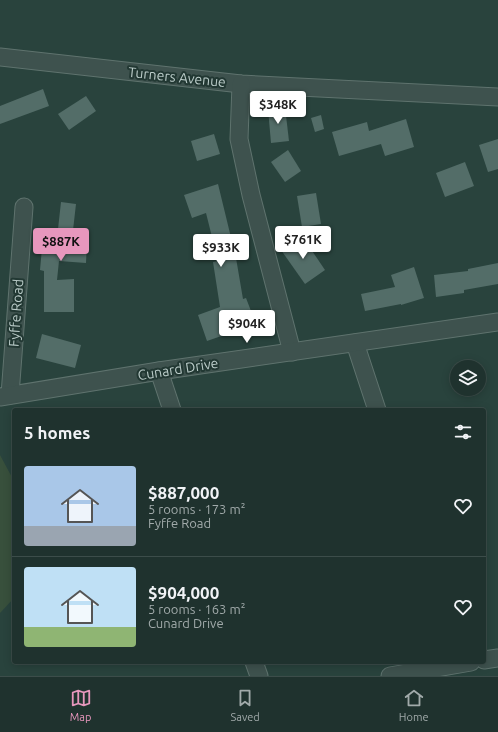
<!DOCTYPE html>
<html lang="en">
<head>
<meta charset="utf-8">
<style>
  body { margin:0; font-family:Ubuntu,sans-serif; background:#273a36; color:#f1f3f6; height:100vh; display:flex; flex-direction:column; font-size:15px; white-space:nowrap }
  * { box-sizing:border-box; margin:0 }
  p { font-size:13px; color:#a1aaaa }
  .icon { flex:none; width:22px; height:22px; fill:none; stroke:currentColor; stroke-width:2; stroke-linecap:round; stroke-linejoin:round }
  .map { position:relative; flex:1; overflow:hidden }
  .sheet { position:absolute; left:12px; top:408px; width:474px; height:256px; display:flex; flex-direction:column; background:#1f322e; border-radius:4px; box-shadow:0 2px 10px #0003,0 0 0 1px #3c4d4a }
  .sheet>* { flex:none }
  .fabs { position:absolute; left:450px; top:360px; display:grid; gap:8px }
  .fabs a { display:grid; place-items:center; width:36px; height:36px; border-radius:50%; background:#1f322e; box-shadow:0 2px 10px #0003,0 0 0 1px #3c4d4a; font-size:20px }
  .price { position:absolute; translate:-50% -34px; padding:0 9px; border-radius:4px; background:#fff; color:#222; font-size:13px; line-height:26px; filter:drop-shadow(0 1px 2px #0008) }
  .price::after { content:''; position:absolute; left:50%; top:24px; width:12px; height:9px; margin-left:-6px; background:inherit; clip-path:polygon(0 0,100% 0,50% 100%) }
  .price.on { background:#e797bd; color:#111 }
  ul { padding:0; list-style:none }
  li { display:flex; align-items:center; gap:12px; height:100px; padding:0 12px }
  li+li { border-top:1px solid #3c4d4a }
  li span { display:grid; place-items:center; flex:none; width:112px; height:80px; border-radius:4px; color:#555 }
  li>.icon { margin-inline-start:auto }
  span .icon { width:48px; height:48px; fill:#fffc; stroke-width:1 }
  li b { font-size:17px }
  h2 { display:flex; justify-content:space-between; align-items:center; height:48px; padding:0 12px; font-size:17px }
  .tabs { display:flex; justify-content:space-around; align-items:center; height:56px; border-top:1px solid #3c4d4a; background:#1f322e; font-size:11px; color:#a1aaaa }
  .tabs a { display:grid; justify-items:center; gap:2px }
  .tabs .on { color:#e797bd }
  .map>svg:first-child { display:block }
</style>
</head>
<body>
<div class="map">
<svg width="498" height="676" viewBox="0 0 498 676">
  <rect width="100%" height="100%" fill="#29433d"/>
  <polygon fill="#38503c" points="0,455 14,481 14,598 0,613"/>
  <g fill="#536d68">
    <polygon points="43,89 49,106 0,124 0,106"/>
    <polygon points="86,96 96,111 69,130 58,114"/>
    <polygon points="285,107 289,141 271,143 268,109"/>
    <polygon points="321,115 324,129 315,132 311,118"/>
    <polygon points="406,119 414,147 385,156 381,144 339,156 332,132 367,122 369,131"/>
    <polygon points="214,134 220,154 197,161 191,141"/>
    <polygon points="498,139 498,169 488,172 479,145"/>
    <polygon points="288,150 301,171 285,182 271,162"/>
    <polygon points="465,162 474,186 445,197 436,173"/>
    <polygon points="218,184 236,258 243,299 246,298 256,324 207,341 198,315 220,307 213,262 218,261 206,213 192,218 184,195"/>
    <polygon points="316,193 321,224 302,227 297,196"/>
    <polygon points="61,202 76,204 72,239 87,240 86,263 59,261 57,280 74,279 74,312 44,312 44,271 40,270 43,237 57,238"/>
    <polygon points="302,236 325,270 305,284 281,250"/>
    <polygon points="498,263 498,284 464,290 464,293 436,297 434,275 468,271 468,269"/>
    <polygon points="414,267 424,298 401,305 401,304 365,311 361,294 395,287 391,275"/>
    <polygon points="42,334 81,345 75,368 36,358"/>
  </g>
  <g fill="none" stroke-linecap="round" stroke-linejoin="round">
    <defs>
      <g id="minor">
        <polyline points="0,57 241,84 498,97"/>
        <polyline points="241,84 239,139 251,195 292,352"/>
        <polyline points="355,343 377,410"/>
        <polyline points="159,371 172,410"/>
        <polyline points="10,395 24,207"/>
        <polyline points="0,397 159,371 498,322"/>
        <polyline points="484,660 498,658"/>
        <polyline points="254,662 259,676"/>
        <polyline points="390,676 471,662"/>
      </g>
    </defs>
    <use href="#minor" stroke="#5f736e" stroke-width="19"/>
    <use href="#minor" stroke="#3e524e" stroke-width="17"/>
  </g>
  <g text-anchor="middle" stroke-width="4" stroke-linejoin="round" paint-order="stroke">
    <g font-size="14" fill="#bbccc9" stroke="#223833">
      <text transform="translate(177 77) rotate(6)" y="5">Turners Avenue</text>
      <text transform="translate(16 313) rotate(-86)" y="5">Fyffe Road</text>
      <text transform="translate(178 369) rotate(-9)" y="5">Cunard Drive</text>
    </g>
  </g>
</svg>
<div class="fabs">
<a><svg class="icon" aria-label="layers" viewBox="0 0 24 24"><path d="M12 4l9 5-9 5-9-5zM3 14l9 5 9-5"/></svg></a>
</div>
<b class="price" style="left:278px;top:125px">$348K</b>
<b class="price" style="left:303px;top:260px">$761K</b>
<b class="price on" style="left:61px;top:262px">$887K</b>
<b class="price" style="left:221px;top:268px">$933K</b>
<b class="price" style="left:247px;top:344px">$904K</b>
<section class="sheet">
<h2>5 homes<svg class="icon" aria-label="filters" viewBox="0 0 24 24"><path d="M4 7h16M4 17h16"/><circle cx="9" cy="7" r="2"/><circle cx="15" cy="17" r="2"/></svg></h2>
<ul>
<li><span style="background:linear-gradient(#a9c7e8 75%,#9aa5b1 0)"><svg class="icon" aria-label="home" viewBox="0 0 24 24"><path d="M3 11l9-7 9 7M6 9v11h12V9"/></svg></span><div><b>$887,000</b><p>5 rooms · 173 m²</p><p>Fyffe Road</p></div><svg class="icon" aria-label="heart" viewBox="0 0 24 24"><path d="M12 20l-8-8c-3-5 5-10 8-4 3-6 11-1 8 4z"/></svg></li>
<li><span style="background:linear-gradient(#bfe0f5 75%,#8fb573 0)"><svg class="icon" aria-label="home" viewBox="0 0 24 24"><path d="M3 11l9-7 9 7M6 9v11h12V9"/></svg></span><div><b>$904,000</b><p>5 rooms · 163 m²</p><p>Cunard Drive</p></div><svg class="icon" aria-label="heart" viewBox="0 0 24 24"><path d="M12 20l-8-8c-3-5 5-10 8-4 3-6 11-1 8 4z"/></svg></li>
</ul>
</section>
</div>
<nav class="tabs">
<a class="on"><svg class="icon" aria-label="map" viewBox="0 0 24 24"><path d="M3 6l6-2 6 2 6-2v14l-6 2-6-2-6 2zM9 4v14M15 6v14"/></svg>Map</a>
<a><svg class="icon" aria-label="saved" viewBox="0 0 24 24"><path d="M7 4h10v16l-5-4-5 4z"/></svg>Saved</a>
<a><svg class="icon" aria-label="home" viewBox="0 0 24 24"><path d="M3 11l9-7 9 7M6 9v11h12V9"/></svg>Home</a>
</nav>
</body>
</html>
